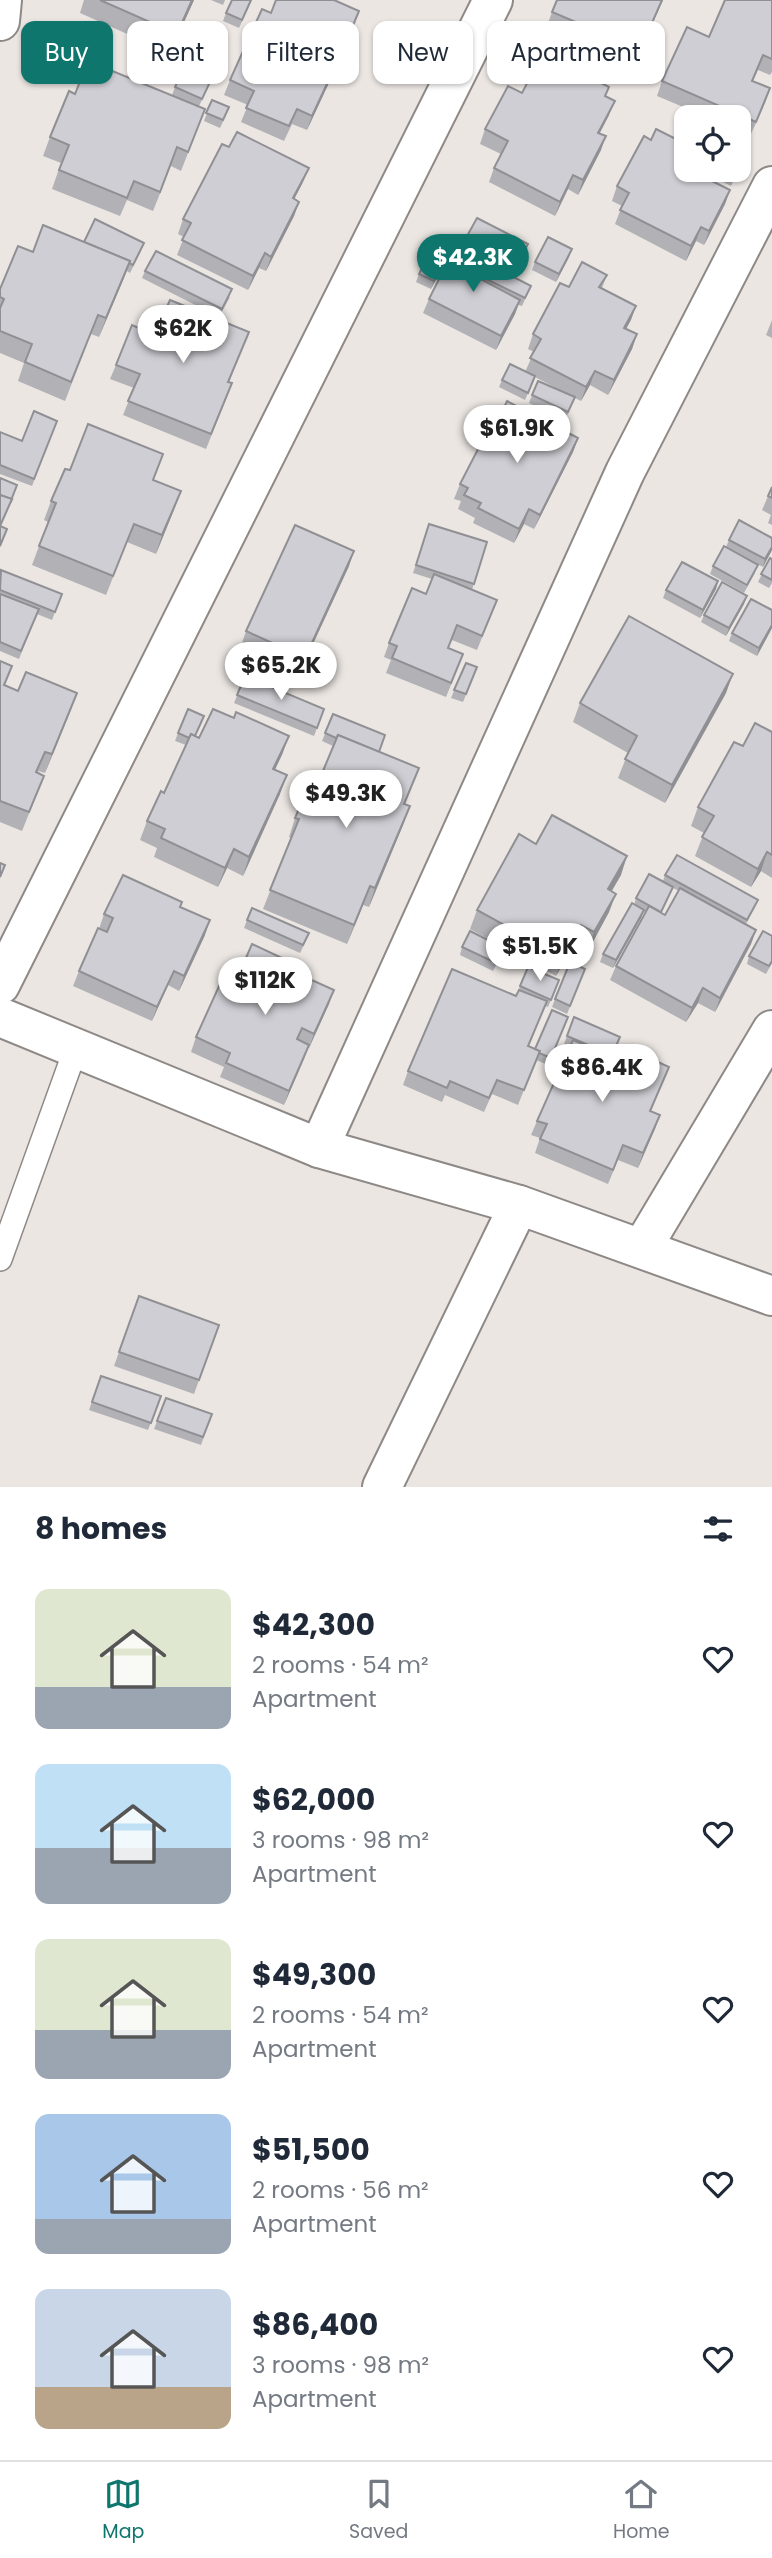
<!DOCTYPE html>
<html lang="en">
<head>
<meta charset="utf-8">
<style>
  body { margin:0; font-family:Poppins,sans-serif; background:#f2f2f3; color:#1f2937; height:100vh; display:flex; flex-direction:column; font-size:26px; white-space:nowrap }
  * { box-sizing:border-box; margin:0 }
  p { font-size:23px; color:#747a83 }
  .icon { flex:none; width:38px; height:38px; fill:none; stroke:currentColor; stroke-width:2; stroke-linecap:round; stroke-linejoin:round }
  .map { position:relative; height:1487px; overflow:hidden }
  .panel { display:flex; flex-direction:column; background:#fff; flex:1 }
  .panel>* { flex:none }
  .banner { position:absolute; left:21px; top:21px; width:732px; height:63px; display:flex; gap:14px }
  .controls { position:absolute; left:674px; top:105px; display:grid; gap:14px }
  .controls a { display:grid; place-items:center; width:77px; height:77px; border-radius:14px; background:#fff; box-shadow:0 2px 5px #0004; font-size:35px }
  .price { position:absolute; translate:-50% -60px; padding:0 16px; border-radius:24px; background:#fff; color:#222; font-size:23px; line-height:46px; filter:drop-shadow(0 2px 4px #0008) }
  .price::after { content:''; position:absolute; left:50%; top:42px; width:21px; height:16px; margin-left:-10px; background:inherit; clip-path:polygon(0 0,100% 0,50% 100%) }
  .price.current { background:#0f766e; color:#fff }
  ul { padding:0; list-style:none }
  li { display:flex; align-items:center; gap:21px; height:175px; padding:0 35px }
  li span { display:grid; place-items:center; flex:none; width:196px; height:140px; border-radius:14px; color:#555 }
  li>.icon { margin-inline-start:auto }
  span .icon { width:84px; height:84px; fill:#fffc; stroke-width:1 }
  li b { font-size:30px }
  h2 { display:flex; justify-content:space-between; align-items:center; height:84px; padding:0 35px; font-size:30px }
  .pill { padding:0 24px; border-radius:14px; background:#fff; box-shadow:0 2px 5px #0004; font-size:24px; line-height:63px }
  .pill.current { background:#0f766e; color:#fff }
  .tab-bar { display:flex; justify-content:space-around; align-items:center; height:98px; border-top:2px solid #e0e1e3; background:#fff; font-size:19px; color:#747a83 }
  .tab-bar a { display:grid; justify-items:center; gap:4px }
  .tab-bar .current { color:#0f766e }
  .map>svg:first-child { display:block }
</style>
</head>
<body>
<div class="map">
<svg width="772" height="1487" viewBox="0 0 772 1487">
  <rect width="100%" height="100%" fill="#ebe6e2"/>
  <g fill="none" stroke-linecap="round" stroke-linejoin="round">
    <defs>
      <polyline id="service" points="0,1259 76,1048"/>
      <g id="minor">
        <polyline points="0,21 2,0"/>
        <polyline points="0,985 493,0"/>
        <polyline points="0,1017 319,1148 519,1205 772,1296"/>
        <polyline points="319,1148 625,472 772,186"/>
        <polyline points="642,1248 772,1030"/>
        <polyline points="382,1487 519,1205"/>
      </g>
    </defs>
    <use href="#service" stroke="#8e8986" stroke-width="26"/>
    <use href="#minor" stroke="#8e8986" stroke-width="42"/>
    <use href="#service" stroke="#fff" stroke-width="23"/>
    <use href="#minor" stroke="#fff" stroke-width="38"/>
  </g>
  <g fill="#b1b1b6" fill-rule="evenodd">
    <polygon points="84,0 194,0 170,53 80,13"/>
    <polygon points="211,0 225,0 223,5"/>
    <polygon points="252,0 239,28 223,21 226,13"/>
    <polygon points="663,0 631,71 595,55 598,48 547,26 552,12"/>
    <polygon points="772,0 772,72 770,75 758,70 753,81 770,88 750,136 738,131 738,117 707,117 657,96 662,81 709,37"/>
    <polygon points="271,13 354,26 341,57 335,54 334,56 339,58 334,72 307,130 292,124 284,141 241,122 248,105 224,95 230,80"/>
    <polygon points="175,87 207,90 199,106 205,109 181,171 171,166 153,211 127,200 120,216 52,189 61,163 43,156 50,137 75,94 172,95"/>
    <polygon points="522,93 606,96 609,115 600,133 601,150 578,195 568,189 555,216 489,182 494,168 501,154 480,144 485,129"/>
    <polygon points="212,100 226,115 220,128 204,121"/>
    <polygon points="745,156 731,186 717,179 720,170"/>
    <polygon points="686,170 717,170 712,181 730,190 725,204 704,245 696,241 686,261 615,224 622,206 612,201 617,186"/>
    <polygon points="303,182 294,199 299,202 294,216 266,271 259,268 248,290 177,255 184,237 178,234 183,219"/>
    <polygon points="84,242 141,251 130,273 127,271 99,337 91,334 65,401 18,381 24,363 0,353 0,289 33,252"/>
    <path d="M462,245L525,252L512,276L531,286L522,306L518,305L515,314L496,350L423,313L429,299L460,250ZM479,264L485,266L479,278L475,276Z"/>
    <polygon points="569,257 556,282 532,270 535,262"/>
    <polygon points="445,262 431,289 416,282 419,274"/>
    <polygon points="145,271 230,297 219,317 142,278"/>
    <polygon points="607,275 602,288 636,306 626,329 637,334 632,349 608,395 590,385 581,401 575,398 565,420 529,403 532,395 567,394 535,377 525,400 499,387 502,380 525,372 534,352 528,349 533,334 569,287"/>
    <polygon points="772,320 772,338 766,335"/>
    <polygon points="159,324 249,332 229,382 232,383 227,397 206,449 123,415 134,388 110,379 116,365 143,330"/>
    <polygon points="57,421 32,486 0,474 0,432 22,441"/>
    <polygon points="495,427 578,438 573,452 534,529 524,524 514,543 473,523 475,518 458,509 461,501 454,499 460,484"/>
    <polygon points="70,470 154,480 181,491 156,554 127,542 106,595 32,565 48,522 44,520 51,501"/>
    <polygon points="772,487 772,525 768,523 771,515 762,510"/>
    <polygon points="429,524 487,542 472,590 497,600 477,650 452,640 448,648 458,668 446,697 386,673 391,660 384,657 389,643 426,594 432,579 413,573"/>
    <polygon points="729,540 772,550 763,567 738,554 755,573 744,593 710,574 713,566 726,547"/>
    <polygon points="770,558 772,583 769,588 758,582"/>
    <polygon points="349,566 300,672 241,646 246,631"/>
    <polygon points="0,572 62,594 52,620 37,614 19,659 0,651"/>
    <polygon points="718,581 716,589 700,618 663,598 666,590"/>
    <polygon points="744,604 726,636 701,622 704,615"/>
    <polygon points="772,628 757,656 729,641 732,633"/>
    <polygon points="0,661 4,686 70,712 45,773 38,771 38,773 44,776 22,831 0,822"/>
    <polygon points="466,663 477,667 463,702 451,698"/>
    <polygon points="245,676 324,709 314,736 234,703"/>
    <polygon points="726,693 665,803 618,778 628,753 573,722 580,703"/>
    <polygon points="333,714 379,752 419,768 405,804 410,806 403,825 369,907 363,905 347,944 263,909 291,838 289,837 295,818 315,790 333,746 322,741"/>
    <polygon points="234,718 289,736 275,770 280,794 243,876 227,868 218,887 154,857 157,848 140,840 147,821 164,793 186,745 175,741 178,733 196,736 199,738"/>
    <polygon points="772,732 772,878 761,871 751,887 695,856 704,833 691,826 698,807 743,746"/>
    <polygon points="536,844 621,875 611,891 609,912 588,951 574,944 556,976 470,929 477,910"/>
    <path d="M665,875L755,907L746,924L756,930L751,944L715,1012L698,1003L686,1022L610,980L616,966L646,912L643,911L641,918L613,968L600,962L603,954L634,905L636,898L663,881ZM673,888L679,891L665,915L661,913Z"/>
    <polygon points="180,907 205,935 179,991 168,985 152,1021 73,986 79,971 99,929 104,914"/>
    <polygon points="247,920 306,941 300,953 244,928"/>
    <polygon points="462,947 504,948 501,956 493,971 460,955"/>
    <polygon points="749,956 772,963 766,974 747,964"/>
    <polygon points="299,966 297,973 329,1004 309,1048 308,1047 284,1105 220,1077 224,1067 191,1052 196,1037 224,985 242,967"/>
    <polygon points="528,967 559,980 548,1007 545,1006 529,1046 535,1049 568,1017 548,1065 536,1060 518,1105 492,1094 484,1112 445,1095 442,1102 403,1085 408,1071 516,996"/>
    <polygon points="585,969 567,1014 552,1007 555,999"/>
    <polygon points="574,1017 612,1056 620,1059 669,1067 651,1111 660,1115 638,1168 618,1160 608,1184 535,1153 540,1138 531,1135 537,1121 570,1047 564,1044"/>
    <polygon points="139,1296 219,1325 194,1394 114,1366"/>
    <polygon points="101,1376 161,1396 148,1430 89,1410"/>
    <polygon points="166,1398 212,1414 201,1445 154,1429"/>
  </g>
  <g fill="#909094">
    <polygon points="192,0 194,0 170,53 177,34"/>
    <polygon points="662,0 663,0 631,71 637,57"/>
    <polygon points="359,11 354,26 341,57 346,42"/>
    <polygon points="339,58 334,72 307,130 312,116"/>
    <polygon points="770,88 765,103 750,136 756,122"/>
    <polygon points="615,101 609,115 592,147 598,133"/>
    <polygon points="606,136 601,150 578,195 583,180"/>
    <polygon points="309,168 303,182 287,213 293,198"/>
    <polygon points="573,175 568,189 555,216 560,202"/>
    <polygon points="730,190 725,204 704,245 709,231"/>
    <polygon points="299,202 294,216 266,271 271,257"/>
    <polygon points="701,227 696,241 686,261 691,246"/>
    <polygon points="528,244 525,252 510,280 513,272"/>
    <polygon points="572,249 569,257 556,282 559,274"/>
    <polygon points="265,253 259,268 248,290 253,276"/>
    <polygon points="448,255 445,262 431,289 434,281"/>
    <polygon points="130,261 123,280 99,337 106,318"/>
    <polygon points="520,300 515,314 496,350 501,336"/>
    <polygon points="636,306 631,320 619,342 624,328"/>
    <polygon points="637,334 632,349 608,395 614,380"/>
    <polygon points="595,371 590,385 581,401 586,387"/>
    <polygon points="578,438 573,452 534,529 540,515"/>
    <polygon points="181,491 174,510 156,554 162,535"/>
    <polygon points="529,509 524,524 514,543 519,529"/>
    <polygon points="772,547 772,550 763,567 765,559"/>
    <polygon points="354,551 349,566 300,672 305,658"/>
    <polygon points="718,581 716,589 700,618 703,610"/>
    <polygon points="747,596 744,604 726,636 729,628"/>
    <polygon points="772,625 772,628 757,656 759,648"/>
    <polygon points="733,674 726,693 665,803 672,785"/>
    <polygon points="77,693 70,712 45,773 52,754"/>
    <polygon points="289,736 282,755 266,788 273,769"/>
    <polygon points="287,775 280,794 243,876 249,857"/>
    <polygon points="410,806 403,825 369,907 375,888"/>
    <polygon points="234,849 227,868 218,887 225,868"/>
    <polygon points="767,852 761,871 751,887 758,869"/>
    <polygon points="627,856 621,875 602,908 608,889"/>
    <polygon points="370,886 363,905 347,944 354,925"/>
    <polygon points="616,894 609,912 588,951 594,932"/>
    <polygon points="644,910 641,918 613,968 616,960"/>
    <polygon points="210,920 205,935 179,991 184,976"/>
    <polygon points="581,925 574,944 556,976 563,957"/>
    <polygon points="756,930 751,944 715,1012 720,998"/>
    <polygon points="174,971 168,985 152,1021 157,1007"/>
    <polygon points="703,988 698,1003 686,1022 692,1008"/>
    <polygon points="334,990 329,1004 309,1048 314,1034"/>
    <polygon points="309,1045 304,1059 284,1105 289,1091"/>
    <polygon points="660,1115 655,1129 638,1168 643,1153"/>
  </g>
  <g fill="#ceced4" stroke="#909094" stroke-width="2">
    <polygon points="100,0 192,0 177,34"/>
    <polygon points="232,0 251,0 242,20 226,13"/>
    <polygon points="276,0 334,0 359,11 346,42 340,40 333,55 339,58 312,116 297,109 289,126 246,108 254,91 230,80 262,9 271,13"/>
    <polygon points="557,0 662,0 637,57 600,41 604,34 552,12"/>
    <polygon points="725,0 772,0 772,59 763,55 752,81 770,88 756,122 662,81 687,27 709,37"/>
    <polygon points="543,53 609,87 605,96 615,101 598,133 606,136 583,180 573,175 560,202 494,168 508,141 485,129 508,86 522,93"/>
    <polygon points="88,61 205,109 188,152 177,147 160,192 134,181 127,198 59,170 69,145 50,137 69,91 75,94"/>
    <polygon points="183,70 210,82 202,99 175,87"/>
    <polygon points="212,100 229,107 223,120 206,113"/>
    <polygon points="656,129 686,144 686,170 715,170 710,180 730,190 709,231 701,227 691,246 620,210 629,193 617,186 644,136 651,140"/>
    <polygon points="237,132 309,168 293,198 299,202 271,257 265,253 253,276 182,240 191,223 183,219 222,144 229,147"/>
    <polygon points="738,153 745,156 734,178 720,171 720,170 738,170"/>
    <polygon points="477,218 528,244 513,272 462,245"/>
    <polygon points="95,219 144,243 133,265 129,263 130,261 84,242"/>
    <polygon points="43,225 130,261 106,318 98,315 71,382 25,362 32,344 0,331 0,308 4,299 0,297 0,289 18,246 33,252"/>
    <polygon points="548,237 572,249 559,274 535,262"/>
    <polygon points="433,247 448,255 434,281 419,274"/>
    <polygon points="455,247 481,261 473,275 520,300 501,336 429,299"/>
    <polygon points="156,251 232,289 222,309 145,271"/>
    <polygon points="582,262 607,275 599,287 636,306 624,328 637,334 614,380 595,371 586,387 530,358 541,339 533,334 560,283 569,287"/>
    <polygon points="486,263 531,286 525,298 480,276"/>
    <polygon points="170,300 249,332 228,382 232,383 211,434 128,401 140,374 116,365 132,325 143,330 148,319 159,324"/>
    <polygon points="510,364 535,376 528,393 502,380"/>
    <polygon points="538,381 575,397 568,412 532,395"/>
    <polygon points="507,401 578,438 540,515 529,509 519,529 478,508 481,503 464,495 468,488 460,484 491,424 495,427"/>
    <polygon points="34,411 57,421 34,479 0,465 0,432 22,441"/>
    <polygon points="88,424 163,454 153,480 181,491 162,535 134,524 113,576 39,546 56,503 51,501 65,469 70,470"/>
    <polygon points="0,478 17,485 10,503 12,499 0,495"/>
    <polygon points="772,487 772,498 768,496"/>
    <polygon points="0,495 12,499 0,526 7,529 0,546"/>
    <polygon points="739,520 772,538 772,547 765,559 729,540"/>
    <polygon points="429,524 487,542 474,584 416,565"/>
    <polygon points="295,525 354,551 305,658 246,631"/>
    <polygon points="724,546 758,565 747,585 713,566"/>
    <polygon points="770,558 772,559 772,580 761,574"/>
    <polygon points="682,562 718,581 703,610 666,590"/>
    <polygon points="1,570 62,594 55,612 0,590"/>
    <polygon points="434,574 497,600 482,636 457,625 448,648 463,654 451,683 392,658 397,646 389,643 412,588 426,594"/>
    <polygon points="722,582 747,596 729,628 704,615"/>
    <polygon points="0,594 39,609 21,651 0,642"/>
    <polygon points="751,599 772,610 772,625 759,648 732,633"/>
    <polygon points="629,616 733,674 672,785 625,759 637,736 580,703"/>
    <polygon points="0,661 12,666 4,685 18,691 26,672 77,693 52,754 45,752 36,772 44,776 29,812 0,801"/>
    <polygon points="466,663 477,667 466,694 454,690"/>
    <polygon points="245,676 324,709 317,728 237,695"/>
    <polygon points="188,709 204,716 195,736 191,734 189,738 178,733"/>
    <polygon points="213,709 234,718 236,712 289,736 273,769 287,775 249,857 234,849 225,868 161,838 165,829 147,821 161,791 164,793 191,734 199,738"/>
    <polygon points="333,714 385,735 379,752 338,735 336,738 325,733"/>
    <polygon points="755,723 772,732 772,855 767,852 758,869 702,837 714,816 698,807 734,742 743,746"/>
    <polygon points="338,735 419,768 404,804 410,806 375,888 370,886 354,925 270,890 299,819 295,818 308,787 315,790"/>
    <polygon points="552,815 627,856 608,889 616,894 594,932 581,925 563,957 477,910 519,834 536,844"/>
    <polygon points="677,855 758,900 747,920 665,875"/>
    <polygon points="0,863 5,865 0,877"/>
    <polygon points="649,874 673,887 661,912 636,898"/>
    <polygon points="123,875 182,902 180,907 210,920 184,976 174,971 157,1007 79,971 98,928 107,932 113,918 104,914"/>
    <polygon points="680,888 756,930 720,998 703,988 692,1008 616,966 649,906 665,915"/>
    <polygon points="632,903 644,910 616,960 603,954"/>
    <polygon points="252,908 309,933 303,945 247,920"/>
    <polygon points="470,931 504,948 496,963 462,947"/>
    <polygon points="763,931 772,936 772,961 769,966 749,956"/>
    <polygon points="252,944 299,966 296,973 334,990 314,1034 302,1028 297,1039 309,1045 289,1091 226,1063 230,1053 196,1037 220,984 224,985 234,964 242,967"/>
    <polygon points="570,962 585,969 570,1006 555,999"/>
    <polygon points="528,967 559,980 551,1000 520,986"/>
    <polygon points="452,969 516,996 519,990 547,1001 528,1046 540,1051 524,1090 497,1080 489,1098 450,1081 447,1088 408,1071"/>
    <polygon points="552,1010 568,1017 551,1058 539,1053 540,1051 535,1049"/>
    <polygon points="574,1017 620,1037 612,1055 567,1036"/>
    <polygon points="573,1040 620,1059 625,1047 669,1067 650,1111 660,1115 643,1153 623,1145 613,1170 540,1139 547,1124 537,1121"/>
    <polygon points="139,1296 219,1325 199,1380 119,1352"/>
    <polygon points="101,1376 161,1396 151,1423 92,1402"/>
    <polygon points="166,1398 212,1414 203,1437 157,1421"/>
  </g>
</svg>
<div class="controls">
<a><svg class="icon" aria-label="locate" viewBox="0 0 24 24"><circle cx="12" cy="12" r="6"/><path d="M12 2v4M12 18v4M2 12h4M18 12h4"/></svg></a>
</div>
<b class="price current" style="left:473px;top:294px">$42.3K</b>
<b class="price" style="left:183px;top:365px">$62K</b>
<b class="price" style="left:517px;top:465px">$61.9K</b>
<b class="price" style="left:281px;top:702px">$65.2K</b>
<b class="price" style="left:346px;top:830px">$49.3K</b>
<b class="price" style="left:540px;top:983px">$51.5K</b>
<b class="price" style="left:265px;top:1017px">$112K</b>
<b class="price" style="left:602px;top:1104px">$86.4K</b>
<div class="banner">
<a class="pill current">Buy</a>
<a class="pill">Rent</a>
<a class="pill">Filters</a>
<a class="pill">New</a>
<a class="pill">Apartment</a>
</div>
</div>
<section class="panel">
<h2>8 homes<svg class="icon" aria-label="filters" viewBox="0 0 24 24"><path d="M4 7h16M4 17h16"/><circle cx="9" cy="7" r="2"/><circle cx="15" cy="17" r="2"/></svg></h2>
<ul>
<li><span style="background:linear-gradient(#dfe7d0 70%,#9aa5b1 0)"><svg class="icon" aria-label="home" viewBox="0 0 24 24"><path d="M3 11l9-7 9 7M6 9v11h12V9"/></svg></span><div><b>$42,300</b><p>2 rooms · 54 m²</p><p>Apartment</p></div><svg class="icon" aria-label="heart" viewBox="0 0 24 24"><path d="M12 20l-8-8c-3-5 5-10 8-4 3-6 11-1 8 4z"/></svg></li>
<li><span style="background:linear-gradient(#bfe0f5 60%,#9aa5b1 0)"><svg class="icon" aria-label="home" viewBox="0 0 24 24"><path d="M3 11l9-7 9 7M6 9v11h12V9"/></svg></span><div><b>$62,000</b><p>3 rooms · 98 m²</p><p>Apartment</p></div><svg class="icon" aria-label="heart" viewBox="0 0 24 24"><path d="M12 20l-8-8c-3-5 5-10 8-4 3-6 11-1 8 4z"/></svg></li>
<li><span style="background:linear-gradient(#dfe7d0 65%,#9aa5b1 0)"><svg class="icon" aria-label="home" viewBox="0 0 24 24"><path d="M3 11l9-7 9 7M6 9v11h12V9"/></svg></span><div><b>$49,300</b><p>2 rooms · 54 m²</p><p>Apartment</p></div><svg class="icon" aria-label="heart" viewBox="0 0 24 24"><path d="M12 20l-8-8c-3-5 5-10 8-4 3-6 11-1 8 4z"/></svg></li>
<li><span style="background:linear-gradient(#a9c7e8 75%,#9aa5b1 0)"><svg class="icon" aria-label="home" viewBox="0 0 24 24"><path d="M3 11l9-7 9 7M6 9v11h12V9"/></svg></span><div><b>$51,500</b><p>2 rooms · 56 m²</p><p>Apartment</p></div><svg class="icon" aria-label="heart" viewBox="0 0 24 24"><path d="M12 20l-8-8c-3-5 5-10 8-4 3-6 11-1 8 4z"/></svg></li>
<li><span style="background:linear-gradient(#c9d6e8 70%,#b9a48a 0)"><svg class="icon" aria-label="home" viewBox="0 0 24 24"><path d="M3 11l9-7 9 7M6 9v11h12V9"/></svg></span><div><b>$86,400</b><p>3 rooms · 98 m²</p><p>Apartment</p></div><svg class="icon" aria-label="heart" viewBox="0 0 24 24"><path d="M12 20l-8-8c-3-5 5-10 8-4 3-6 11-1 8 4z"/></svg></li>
</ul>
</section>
<nav class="tab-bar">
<a class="current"><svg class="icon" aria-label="map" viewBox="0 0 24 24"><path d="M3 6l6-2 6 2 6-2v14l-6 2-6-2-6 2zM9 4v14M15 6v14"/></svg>Map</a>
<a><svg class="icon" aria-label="saved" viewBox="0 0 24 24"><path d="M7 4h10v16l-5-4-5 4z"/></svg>Saved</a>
<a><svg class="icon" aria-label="home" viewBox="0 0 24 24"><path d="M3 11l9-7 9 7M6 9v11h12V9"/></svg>Home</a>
</nav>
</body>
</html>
